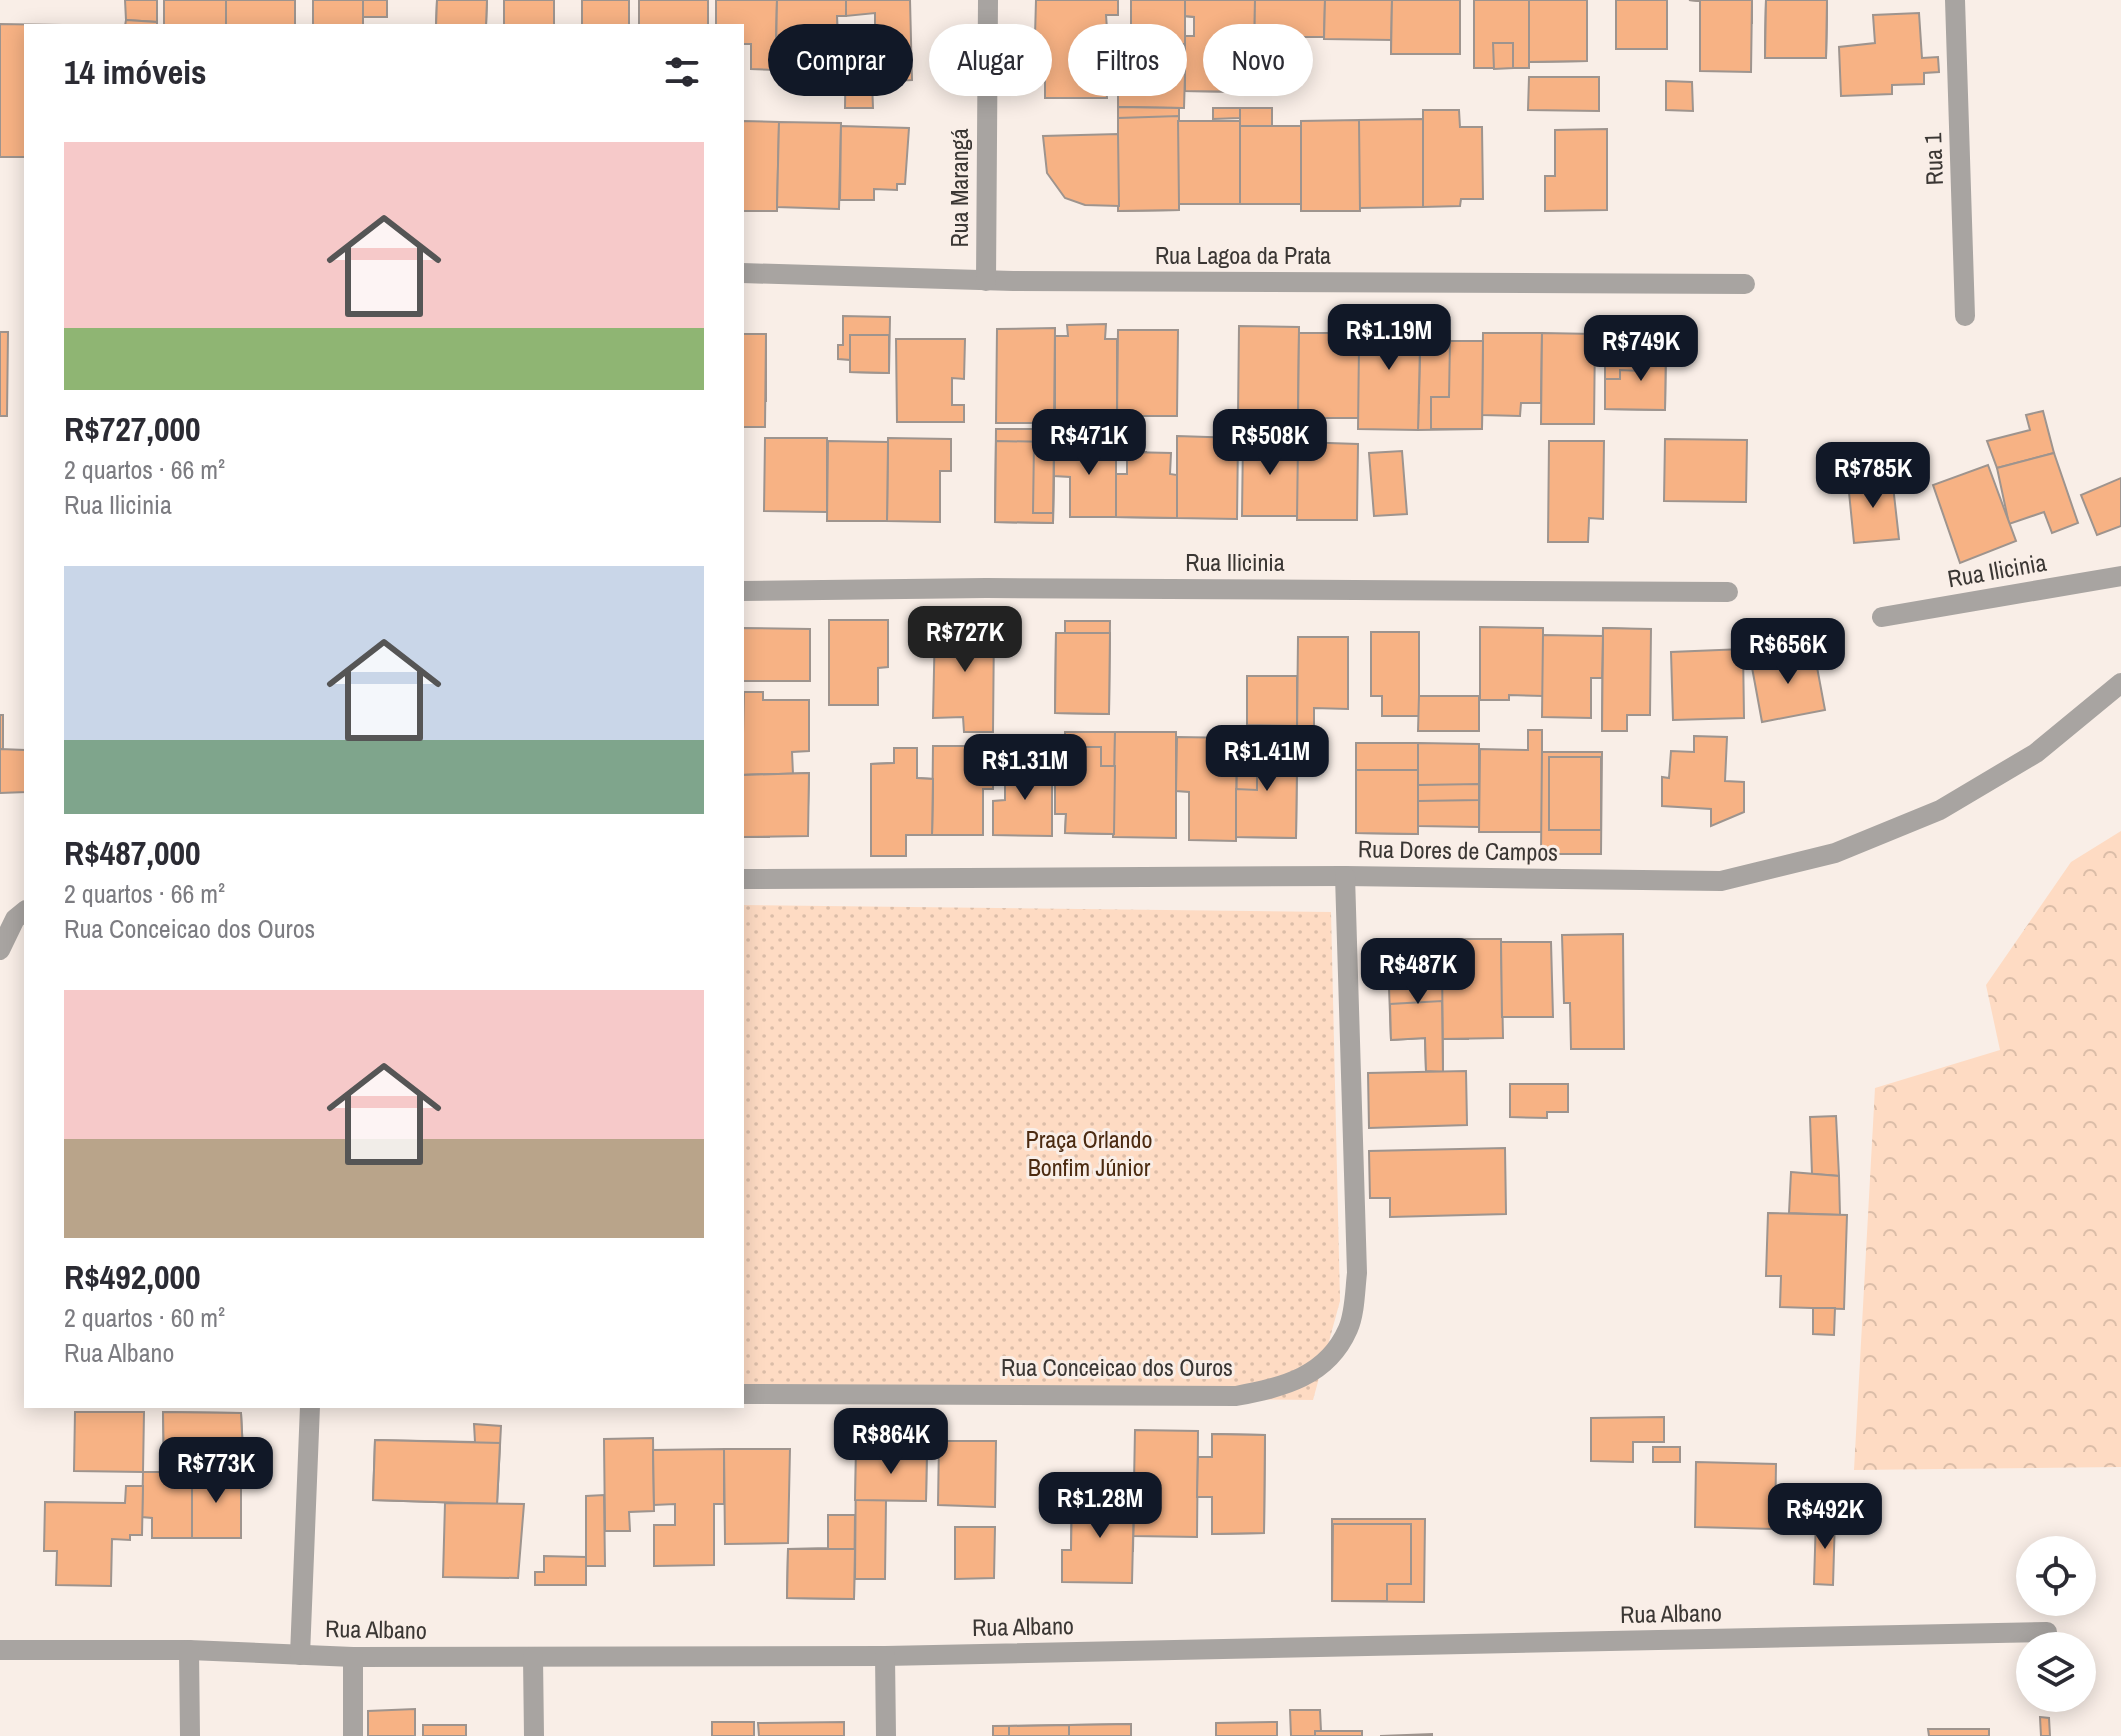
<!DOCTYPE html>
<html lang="pt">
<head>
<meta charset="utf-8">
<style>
  body { margin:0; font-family:"Archivo Narrow",sans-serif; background:#f7f7f7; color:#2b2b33; height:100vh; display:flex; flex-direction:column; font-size:30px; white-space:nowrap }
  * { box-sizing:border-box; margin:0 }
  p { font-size:26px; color:#7c7c81 }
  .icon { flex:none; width:44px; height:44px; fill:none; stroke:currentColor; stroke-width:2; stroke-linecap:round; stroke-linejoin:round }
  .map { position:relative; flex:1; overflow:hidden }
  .side { position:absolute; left:24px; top:24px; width:720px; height:1384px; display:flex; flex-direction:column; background:#fff; border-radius:0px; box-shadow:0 4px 20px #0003 }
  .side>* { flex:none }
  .guide { position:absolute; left:768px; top:24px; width:760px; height:72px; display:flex; gap:16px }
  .controls { position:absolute; left:2016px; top:1536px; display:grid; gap:16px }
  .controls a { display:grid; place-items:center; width:80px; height:80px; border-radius:50%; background:#fff; box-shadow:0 4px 20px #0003; font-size:40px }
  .price { position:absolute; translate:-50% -68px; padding:0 18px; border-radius:16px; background:#111827; color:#fff; font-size:26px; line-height:52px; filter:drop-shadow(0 2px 4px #0008) }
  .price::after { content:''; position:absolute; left:50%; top:48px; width:24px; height:18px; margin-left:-12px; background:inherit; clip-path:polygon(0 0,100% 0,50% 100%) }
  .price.active { background:#222; color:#fff }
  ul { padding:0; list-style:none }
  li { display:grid; align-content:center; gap:16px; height:424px; padding:0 40px }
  li span { display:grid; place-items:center; height:248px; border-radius:0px; color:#555 }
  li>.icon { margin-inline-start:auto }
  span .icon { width:144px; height:144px; fill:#fffc; stroke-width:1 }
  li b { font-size:34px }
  h2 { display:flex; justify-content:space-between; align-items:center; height:96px; padding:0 40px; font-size:34px }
  .tag { padding:0 28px; border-radius:36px; background:#fff; box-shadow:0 4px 20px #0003; font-size:28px; line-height:72px }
  .tag.active { background:#111827; color:#fff }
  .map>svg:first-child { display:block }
</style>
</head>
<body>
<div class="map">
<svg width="2121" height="1736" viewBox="0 0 2121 1736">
  <defs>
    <pattern id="forest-crowns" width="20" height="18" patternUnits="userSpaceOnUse" patternTransform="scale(2)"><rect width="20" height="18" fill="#fedbc3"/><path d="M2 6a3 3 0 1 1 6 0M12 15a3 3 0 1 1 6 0" fill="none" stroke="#dbbda8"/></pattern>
    <pattern id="park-dots" width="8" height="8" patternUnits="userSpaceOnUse" patternTransform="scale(2)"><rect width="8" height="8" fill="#fedbc3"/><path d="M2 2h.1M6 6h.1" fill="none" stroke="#dbbda8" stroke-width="1.8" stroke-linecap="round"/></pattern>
  </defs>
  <rect width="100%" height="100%" fill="#f9eee7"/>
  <polygon fill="url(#forest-crowns)" points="2121,831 2121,1467 1854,1470 1875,1088 2000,1050 1986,985 2071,862"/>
  <polygon fill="url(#park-dots)" points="742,905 1331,912 1340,1301 1313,1400 742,1395"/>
  <g fill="#f7b284" stroke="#9e948e" stroke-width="2">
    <polygon points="125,0 157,0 157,22 126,20"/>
    <rect x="164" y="0" width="62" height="26"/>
    <rect x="226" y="0" width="69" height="26"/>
    <rect x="226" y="0" width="69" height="26"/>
    <rect x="313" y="0" width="50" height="26"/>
    <rect x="363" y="0" width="24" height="17"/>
    <polygon points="437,0 487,0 486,26 436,26"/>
    <polygon points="437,0 487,0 486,26 436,26"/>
    <rect x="504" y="0" width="50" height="26"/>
    <rect x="582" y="0" width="47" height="26"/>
    <rect x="639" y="0" width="69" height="26"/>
    <polygon points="716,0 777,0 776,70 751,69 751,44 742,44 742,26 716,26"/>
    <polygon points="777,0 846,0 846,16 837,16 838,52 776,52"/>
    <polygon points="777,0 846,0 846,16 837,16 838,52 776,52"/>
    <polygon points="846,0 910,0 912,80 872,82 873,108 845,108 846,37 875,37 875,13 846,16"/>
    <polygon points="1036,0 1118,0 1118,15 1106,15 1107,29 1118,29 1118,79 1106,80 1107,98 1045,98 1045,60 1040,60 1040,35 1035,36"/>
    <rect x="1131" y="0" width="54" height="44"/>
    <polygon points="1185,0 1255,0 1255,20 1217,19 1216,72 1254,72 1254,92 1185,91 1185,36 1194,36 1194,17 1185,16"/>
    <polygon points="1185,0 1255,0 1254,92 1185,91 1185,36 1194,36 1194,17 1185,16"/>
    <polygon points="1255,0 1325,0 1324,37 1287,37 1287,65 1254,65"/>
    <polygon points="1325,0 1392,0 1392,40 1324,39"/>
    <polygon points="1392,0 1460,0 1460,32 1409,32 1409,54 1391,54"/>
    <polygon points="1392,0 1460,0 1460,54 1391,54"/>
    <rect x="1474" y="0" width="55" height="68"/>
    <polygon points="1529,0 1587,0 1587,61 1529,62"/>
    <polygon points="1529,0 1587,0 1587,61 1529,62"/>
    <rect x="1616" y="0" width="51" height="49"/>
    <polygon points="1689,0 1752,0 1752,23 1709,23 1709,2"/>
    <polygon points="1689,0 1752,0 1751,72 1700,71 1700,1"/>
    <polygon points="1766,0 1827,0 1826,58 1765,58"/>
    <polygon points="1766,0 1827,0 1826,58 1765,58"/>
    <polygon points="1766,0 1827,0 1826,58 1765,58"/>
    <polygon points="1919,13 1922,58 1938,57 1939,72 1924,73 1924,84 1892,85 1892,94 1841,96 1839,47 1875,43 1873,15"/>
    <polygon points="126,20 157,22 157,26 26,26 26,157 0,157 0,24 125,26"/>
    <polygon points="1493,43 1513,43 1513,68 1494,69"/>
    <polygon points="1118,74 1185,74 1184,108 1118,107"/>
    <polygon points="1529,77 1599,77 1599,111 1528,110"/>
    <polygon points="1666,81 1692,82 1693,111 1666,110"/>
    <polygon points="1118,107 1179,108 1179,210 1118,211"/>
    <polygon points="1213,108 1240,108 1240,118 1213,119"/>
    <polygon points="1240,108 1272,108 1272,126 1301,126 1301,204 1240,204"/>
    <polygon points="1423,110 1459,110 1460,127 1482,127 1483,199 1461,199 1460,206 1423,207"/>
    <polygon points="1179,116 1179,210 1118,211 1118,118"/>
    <polygon points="1423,119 1423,207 1359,208 1359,120"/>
    <polygon points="1359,120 1360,211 1301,211 1301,121"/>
    <polygon points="742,121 779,122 777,211 742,211"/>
    <polygon points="1178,121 1240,121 1240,204 1179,204"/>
    <polygon points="779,122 841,123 839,209 777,207"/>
    <polygon points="841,126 909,128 905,184 897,184 897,190 874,189 874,200 840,200"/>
    <polygon points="1240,126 1267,126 1267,152 1301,152 1301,204 1240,204"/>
    <rect x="1240" y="126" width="61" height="78"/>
    <polygon points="1607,129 1607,210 1545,211 1545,176 1555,176 1555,130"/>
    <polygon points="1118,134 1119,206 1085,205 1065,198 1047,173 1043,136"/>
    <polygon points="843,316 890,317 889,373 850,372 850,360 838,359 838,345 843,345"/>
    <polygon points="1106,324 1105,339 1117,339 1117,416 1055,415 1055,336 1068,336 1067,325"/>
    <polygon points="1239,326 1299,327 1298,418 1238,417"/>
    <polygon points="1055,328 1054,423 996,423 997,329"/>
    <polygon points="1118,330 1178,330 1177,416 1117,416"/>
    <polygon points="1420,330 1450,331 1450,341 1483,341 1482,429 1418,430"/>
    <polygon points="0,332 8,332 7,416 0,416"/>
    <polygon points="1299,333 1360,333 1359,418 1298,418"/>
    <polygon points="1483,333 1542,333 1541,403 1521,403 1520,416 1482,415"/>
    <polygon points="1542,333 1595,334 1594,424 1541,424"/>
    <rect x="742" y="334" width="24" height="67"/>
    <polygon points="742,334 766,334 765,427 742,427"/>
    <polygon points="850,335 889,335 889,373 850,372"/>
    <polygon points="896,339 965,339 964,379 952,378 952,405 964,405 964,422 897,422"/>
    <polygon points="1450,341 1483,341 1482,429 1431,429 1431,397 1449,397"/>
    <polygon points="1605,342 1666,343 1665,410 1605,409"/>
    <polygon points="1642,343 1666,343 1665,410 1605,409 1605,379 1620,379 1620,370 1641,371"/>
    <polygon points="1359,346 1420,346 1419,403 1399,403 1398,379 1381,379 1381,404 1359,404"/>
    <polygon points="1359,346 1420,346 1418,430 1358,429"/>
    <polygon points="2043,411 2054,453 1997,468 1987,441 2030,430 2026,415"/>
    <polygon points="996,429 1055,429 1053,523 995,522"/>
    <polygon points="1177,436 1238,438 1237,519 1177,518"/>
    <polygon points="765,438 827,438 827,512 764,511"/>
    <polygon points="888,438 951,439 951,471 940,471 940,522 887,521"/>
    <polygon points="1243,438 1298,439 1298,516 1242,516"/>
    <polygon points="1665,439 1747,440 1746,502 1664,501"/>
    <polygon points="828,441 888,442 887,521 827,521"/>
    <polygon points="996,441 1054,442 1053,523 995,522"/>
    <polygon points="1549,441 1604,441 1603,519 1589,518 1588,542 1548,542"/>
    <polygon points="1034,442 1054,442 1053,513 1033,513"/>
    <polygon points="1054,442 1116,442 1116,517 1070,517 1070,477 1054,476"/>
    <polygon points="1298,442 1358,444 1357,520 1297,520"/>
    <polygon points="1402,451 1407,514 1374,516 1369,453"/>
    <polygon points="1127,452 1146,452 1146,475 1177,475 1177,518 1116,517 1116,474 1127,474"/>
    <polygon points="1127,452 1171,453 1170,474 1177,475 1177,518 1116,517 1116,474 1127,474"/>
    <polygon points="2054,453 2078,523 2052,533 2044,512 2009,524 1997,468"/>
    <polygon points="1988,465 2016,541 1960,563 1933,485"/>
    <polygon points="1892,477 1899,539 1854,543 1848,482"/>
    <polygon points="2121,478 2121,526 2097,535 2081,495"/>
    <polygon points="829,620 888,620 888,667 878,668 878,705 829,705"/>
    <polygon points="1065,621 1110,621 1109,714 1055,713 1056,633 1065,633"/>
    <polygon points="935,623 994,624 993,732 964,732 963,717 933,718"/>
    <polygon points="1480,627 1543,628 1543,696 1509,695 1509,700 1480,700"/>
    <polygon points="742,628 810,629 810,681 742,681"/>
    <polygon points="1603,628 1630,629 1629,668 1650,668 1650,715 1627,715 1627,731 1602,731"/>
    <polygon points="1603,628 1651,629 1650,715 1627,715 1627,731 1602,731"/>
    <polygon points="1371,632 1419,632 1419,716 1382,716 1382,696 1371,696"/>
    <polygon points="1056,633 1110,633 1109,714 1055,713"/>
    <polygon points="1543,635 1603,636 1602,678 1591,678 1591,718 1542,717"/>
    <polygon points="1298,637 1348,637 1348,709 1314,708 1314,732 1297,731"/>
    <polygon points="1743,649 1744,718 1673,720 1671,652"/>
    <polygon points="1814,651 1825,710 1762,722 1751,662"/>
    <polygon points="1247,676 1297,676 1297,726 1247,725"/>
    <polygon points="744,692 763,692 763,700 809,700 809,751 792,752 793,774 742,775"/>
    <polygon points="1419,696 1479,696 1479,731 1418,731"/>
    <rect x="0" y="715" width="3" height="34"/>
    <polygon points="1528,730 1542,730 1542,832 1479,832 1480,749 1528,750"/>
    <polygon points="1065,732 1115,732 1114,834 1065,833 1066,814 1055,814 1055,754 1065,755"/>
    <polygon points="1115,732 1176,732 1176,838 1113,837"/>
    <polygon points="1694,736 1727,737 1725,781 1744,782 1744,812 1711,826 1711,809 1662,806 1662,777 1669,778 1671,751 1694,752"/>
    <polygon points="1177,737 1237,738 1236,841 1189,840 1189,792 1176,791"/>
    <polygon points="1356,743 1418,743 1418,834 1356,833"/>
    <polygon points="1418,743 1479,744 1479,827 1418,826"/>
    <polygon points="933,746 993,746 993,789 983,789 983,835 932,835"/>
    <polygon points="1065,747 1101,747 1101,766 1115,766 1114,834 1065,833 1066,814 1055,814 1055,754 1065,755"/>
    <polygon points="894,748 917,748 917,778 933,779 932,835 871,834 871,764 894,763"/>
    <polygon points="894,748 917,748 917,778 933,779 932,835 906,835 906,856 871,856 871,764 894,763"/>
    <polygon points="0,749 25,750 26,792 0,793"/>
    <polygon points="1237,749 1297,749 1296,838 1236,837"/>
    <polygon points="1257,749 1279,750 1278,768 1297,769 1296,838 1236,837 1236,789 1257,790"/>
    <polygon points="1542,752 1602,752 1601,854 1541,854"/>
    <rect x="1549" y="757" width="52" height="73"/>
    <polygon points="1052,764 1052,836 993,835 993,801 1005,800 1005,765"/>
    <polygon points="1356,770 1418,770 1418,834 1356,833"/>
    <polygon points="809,773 808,807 768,809 769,837 742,837 742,775"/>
    <polygon points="809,773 808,836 742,837 742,775"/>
    <polygon points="1479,784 1479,800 1418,801 1418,785"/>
    <polygon points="1623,934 1624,1049 1571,1049 1570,1003 1564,1003 1562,935"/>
    <polygon points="1441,939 1467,939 1467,951 1491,950 1492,1024 1468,1025 1468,1039 1442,1039"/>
    <polygon points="1441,939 1501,939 1503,1038 1442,1039"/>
    <polygon points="1501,942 1551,942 1553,1017 1502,1017"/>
    <polygon points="1442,958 1443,1072 1426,1071 1425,1038 1391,1040 1388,962"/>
    <polygon points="1442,1001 1443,1072 1426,1071 1425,1038 1391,1040 1390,1004"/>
    <polygon points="1466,1071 1467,1125 1369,1128 1368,1073"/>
    <polygon points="1510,1084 1568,1084 1568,1112 1547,1112 1547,1118 1510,1117"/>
    <polygon points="1836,1116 1839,1176 1812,1174 1810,1117"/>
    <polygon points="1505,1148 1506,1214 1390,1217 1390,1198 1370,1198 1369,1151"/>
    <polygon points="1791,1172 1839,1176 1840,1215 1789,1213"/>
    <polygon points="1768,1213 1847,1215 1844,1309 1780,1307 1781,1276 1766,1276"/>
    <polygon points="1813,1308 1835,1308 1834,1335 1813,1334"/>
    <polygon points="75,1412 144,1412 143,1472 74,1471"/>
    <polygon points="163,1412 241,1413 244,1472 208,1472 208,1459 164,1458"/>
    <polygon points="163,1412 241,1413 244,1472 164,1472"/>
    <polygon points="1664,1417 1664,1442 1633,1442 1633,1462 1591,1461 1591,1418"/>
    <polygon points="910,1418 927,1418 926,1501 886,1500 885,1579 855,1579 856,1450 909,1451"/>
    <polygon points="474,1424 501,1426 497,1504 373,1500 375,1440 475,1442"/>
    <polygon points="1135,1430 1198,1431 1197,1537 1133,1536"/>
    <polygon points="1212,1434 1265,1435 1264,1533 1212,1534"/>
    <polygon points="1212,1434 1265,1435 1264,1533 1212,1534 1212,1497 1197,1497 1198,1457 1212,1457"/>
    <polygon points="653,1438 654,1511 629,1512 630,1531 605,1531 604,1439"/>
    <polygon points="375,1440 500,1443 497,1504 373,1500"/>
    <polygon points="939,1441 996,1441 995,1507 938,1505"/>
    <rect x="1653" y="1447" width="27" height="15"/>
    <polygon points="724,1449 724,1504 714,1504 714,1565 654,1566 654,1525 675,1525 675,1504 654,1505 653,1450"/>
    <polygon points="724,1449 790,1449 788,1543 725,1544"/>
    <polygon points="856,1450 927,1451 926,1501 855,1500"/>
    <polygon points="1696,1462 1776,1464 1775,1529 1695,1527"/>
    <polygon points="143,1472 241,1472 241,1538 152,1538 152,1518 142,1517"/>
    <rect x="192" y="1472" width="49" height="66"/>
    <polygon points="126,1486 143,1486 142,1535 130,1535 130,1540 112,1539 111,1586 56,1585 57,1551 44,1551 45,1502 125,1503"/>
    <polygon points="604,1495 605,1566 586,1566 586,1496"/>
    <polygon points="1072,1495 1102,1496 1102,1516 1071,1516"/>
    <polygon points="1072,1495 1134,1496 1133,1551 1071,1550"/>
    <polygon points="1072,1495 1134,1496 1132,1583 1062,1582 1062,1550 1071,1550"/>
    <polygon points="1134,1496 1145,1497 1143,1510 1134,1510"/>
    <polygon points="445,1503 524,1504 518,1578 443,1577"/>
    <polygon points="828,1515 855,1515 854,1599 787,1598 788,1549 828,1548"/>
    <polygon points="1816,1517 1835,1517 1833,1585 1814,1584"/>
    <polygon points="1332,1519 1425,1519 1424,1602 1332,1601"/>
    <polygon points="1333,1524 1411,1524 1411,1584 1387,1584 1387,1601 1332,1601"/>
    <polygon points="955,1527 995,1527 994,1578 955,1579"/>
    <polygon points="788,1549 855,1549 854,1599 787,1598"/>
    <polygon points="544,1556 586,1557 586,1585 535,1585 535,1572 544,1572"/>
    <polygon points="415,1709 415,1736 368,1736 368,1711"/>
    <polygon points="1290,1710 1320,1710 1321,1731 1315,1731 1315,1736 1291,1736"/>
    <polygon points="2040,1717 2049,1718 2050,1736 2041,1736"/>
    <rect x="712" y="1722" width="42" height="14"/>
    <polygon points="844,1722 844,1736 759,1736 758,1723"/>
    <polygon points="1277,1722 1277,1736 1216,1736 1216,1723"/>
    <polygon points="1131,1724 1131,1736 1069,1736 1069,1725"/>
    <polygon points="1131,1724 1131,1736 1069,1736 1069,1725"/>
    <rect x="423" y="1725" width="43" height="11"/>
    <polygon points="1069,1725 1069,1736 993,1736 993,1726"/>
    <polygon points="1069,1725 1069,1736 1009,1736 1009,1726"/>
    <polygon points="1928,1729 1989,1729 1989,1736 1929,1736"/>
    <rect x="1315" y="1731" width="47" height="5"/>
    <polygon points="1432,1734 1432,1736 1380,1736"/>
  </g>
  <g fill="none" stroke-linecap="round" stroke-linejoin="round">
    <g stroke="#a8a4a1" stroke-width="20">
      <polyline points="1955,0 1965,316"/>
      <polyline points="742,273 1013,281 1745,284"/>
      <polyline points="986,281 988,0"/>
      <polyline points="742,591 986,588 1728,592"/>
      <polyline points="1882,617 2121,576"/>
      <polyline points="742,879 1345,876 1721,881 1835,853 1940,810 2036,753 2121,683"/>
      <polyline points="0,950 15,919 26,910"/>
      <path d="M742,1394L1236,1396C1283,1387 1327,1377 1348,1329C1355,1313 1355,1290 1357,1273L1345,876"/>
      <polyline points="0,1650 189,1650 353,1657 885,1656 2047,1632"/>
      <polyline points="189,1650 190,1736"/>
      <polyline points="300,1655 310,1406"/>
      <polyline points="885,1656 886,1736"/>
      <polyline points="353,1657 353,1736"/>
      <polyline points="533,1657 534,1736"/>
    </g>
  </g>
  <g text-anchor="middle" stroke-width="6" stroke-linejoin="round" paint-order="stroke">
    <g font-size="24" fill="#3b3734" stroke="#f9eee7">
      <text transform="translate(1934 159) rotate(-92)" y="8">Rua 1</text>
      <text transform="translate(960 188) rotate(-90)" y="8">Rua Marangá</text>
      <text x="1243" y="264">Rua Lagoa da Prata</text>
      <text x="1235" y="571">Rua Ilicinia</text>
      <text transform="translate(1997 571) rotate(-10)" y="8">Rua Ilicinia</text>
      <text transform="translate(1458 851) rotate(1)" y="8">Rua Dores de Campos</text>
      <text x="1117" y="1376">Rua Conceicao dos Ouros</text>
      <text transform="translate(1671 1614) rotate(-1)" y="8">Rua Albano</text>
      <text transform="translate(1023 1627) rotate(-1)" y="8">Rua Albano</text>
      <text transform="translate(376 1630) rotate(1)" y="8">Rua Albano</text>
    </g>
    <g font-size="24" fill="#4b2a10" stroke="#f9eee7">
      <text x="1089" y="1148">Praça Orlando<tspan x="1089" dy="28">Bonfim Júnior</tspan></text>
    </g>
  </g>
</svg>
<div class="controls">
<a><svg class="icon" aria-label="locate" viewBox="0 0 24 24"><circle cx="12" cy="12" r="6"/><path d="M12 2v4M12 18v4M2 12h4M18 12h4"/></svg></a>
<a><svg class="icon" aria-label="layers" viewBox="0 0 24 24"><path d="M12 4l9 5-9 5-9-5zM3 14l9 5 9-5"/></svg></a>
</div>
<b class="price" style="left:1389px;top:372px">R$1.19M</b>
<b class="price" style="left:1641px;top:383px">R$749K</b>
<b class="price" style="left:1089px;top:477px">R$471K</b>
<b class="price" style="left:1270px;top:477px">R$508K</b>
<b class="price" style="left:1873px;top:510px">R$785K</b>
<b class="price active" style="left:965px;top:674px">R$727K</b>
<b class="price" style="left:1788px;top:686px">R$656K</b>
<b class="price" style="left:1267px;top:793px">R$1.41M</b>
<b class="price" style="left:1025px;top:802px">R$1.31M</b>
<b class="price" style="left:1418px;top:1006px">R$487K</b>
<b class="price" style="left:891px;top:1476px">R$864K</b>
<b class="price" style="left:216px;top:1505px">R$773K</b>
<b class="price" style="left:1100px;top:1540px">R$1.28M</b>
<b class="price" style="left:1825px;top:1551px">R$492K</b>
<div class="guide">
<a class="tag active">Comprar</a>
<a class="tag">Alugar</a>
<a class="tag">Filtros</a>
<a class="tag">Novo</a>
</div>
<section class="side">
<h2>14 imóveis<svg class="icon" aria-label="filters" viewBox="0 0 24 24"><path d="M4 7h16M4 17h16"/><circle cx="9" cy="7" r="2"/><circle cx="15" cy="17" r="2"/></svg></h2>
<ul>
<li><span style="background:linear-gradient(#f6c9c9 75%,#8fb573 0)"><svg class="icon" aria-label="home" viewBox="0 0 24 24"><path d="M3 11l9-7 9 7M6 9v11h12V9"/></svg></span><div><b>R$727,000</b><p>2 quartos · 66 m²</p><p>Rua Ilicinia</p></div></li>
<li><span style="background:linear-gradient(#c9d6e8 70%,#7fa58c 0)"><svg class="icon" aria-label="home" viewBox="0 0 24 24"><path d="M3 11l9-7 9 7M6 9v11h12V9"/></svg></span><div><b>R$487,000</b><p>2 quartos · 66 m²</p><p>Rua Conceicao dos Ouros</p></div></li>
<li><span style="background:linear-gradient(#f6c9c9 60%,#b9a48a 0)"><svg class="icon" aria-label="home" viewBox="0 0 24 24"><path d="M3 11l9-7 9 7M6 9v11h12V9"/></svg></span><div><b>R$492,000</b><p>2 quartos · 60 m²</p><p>Rua Albano</p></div></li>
</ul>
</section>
</div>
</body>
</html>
